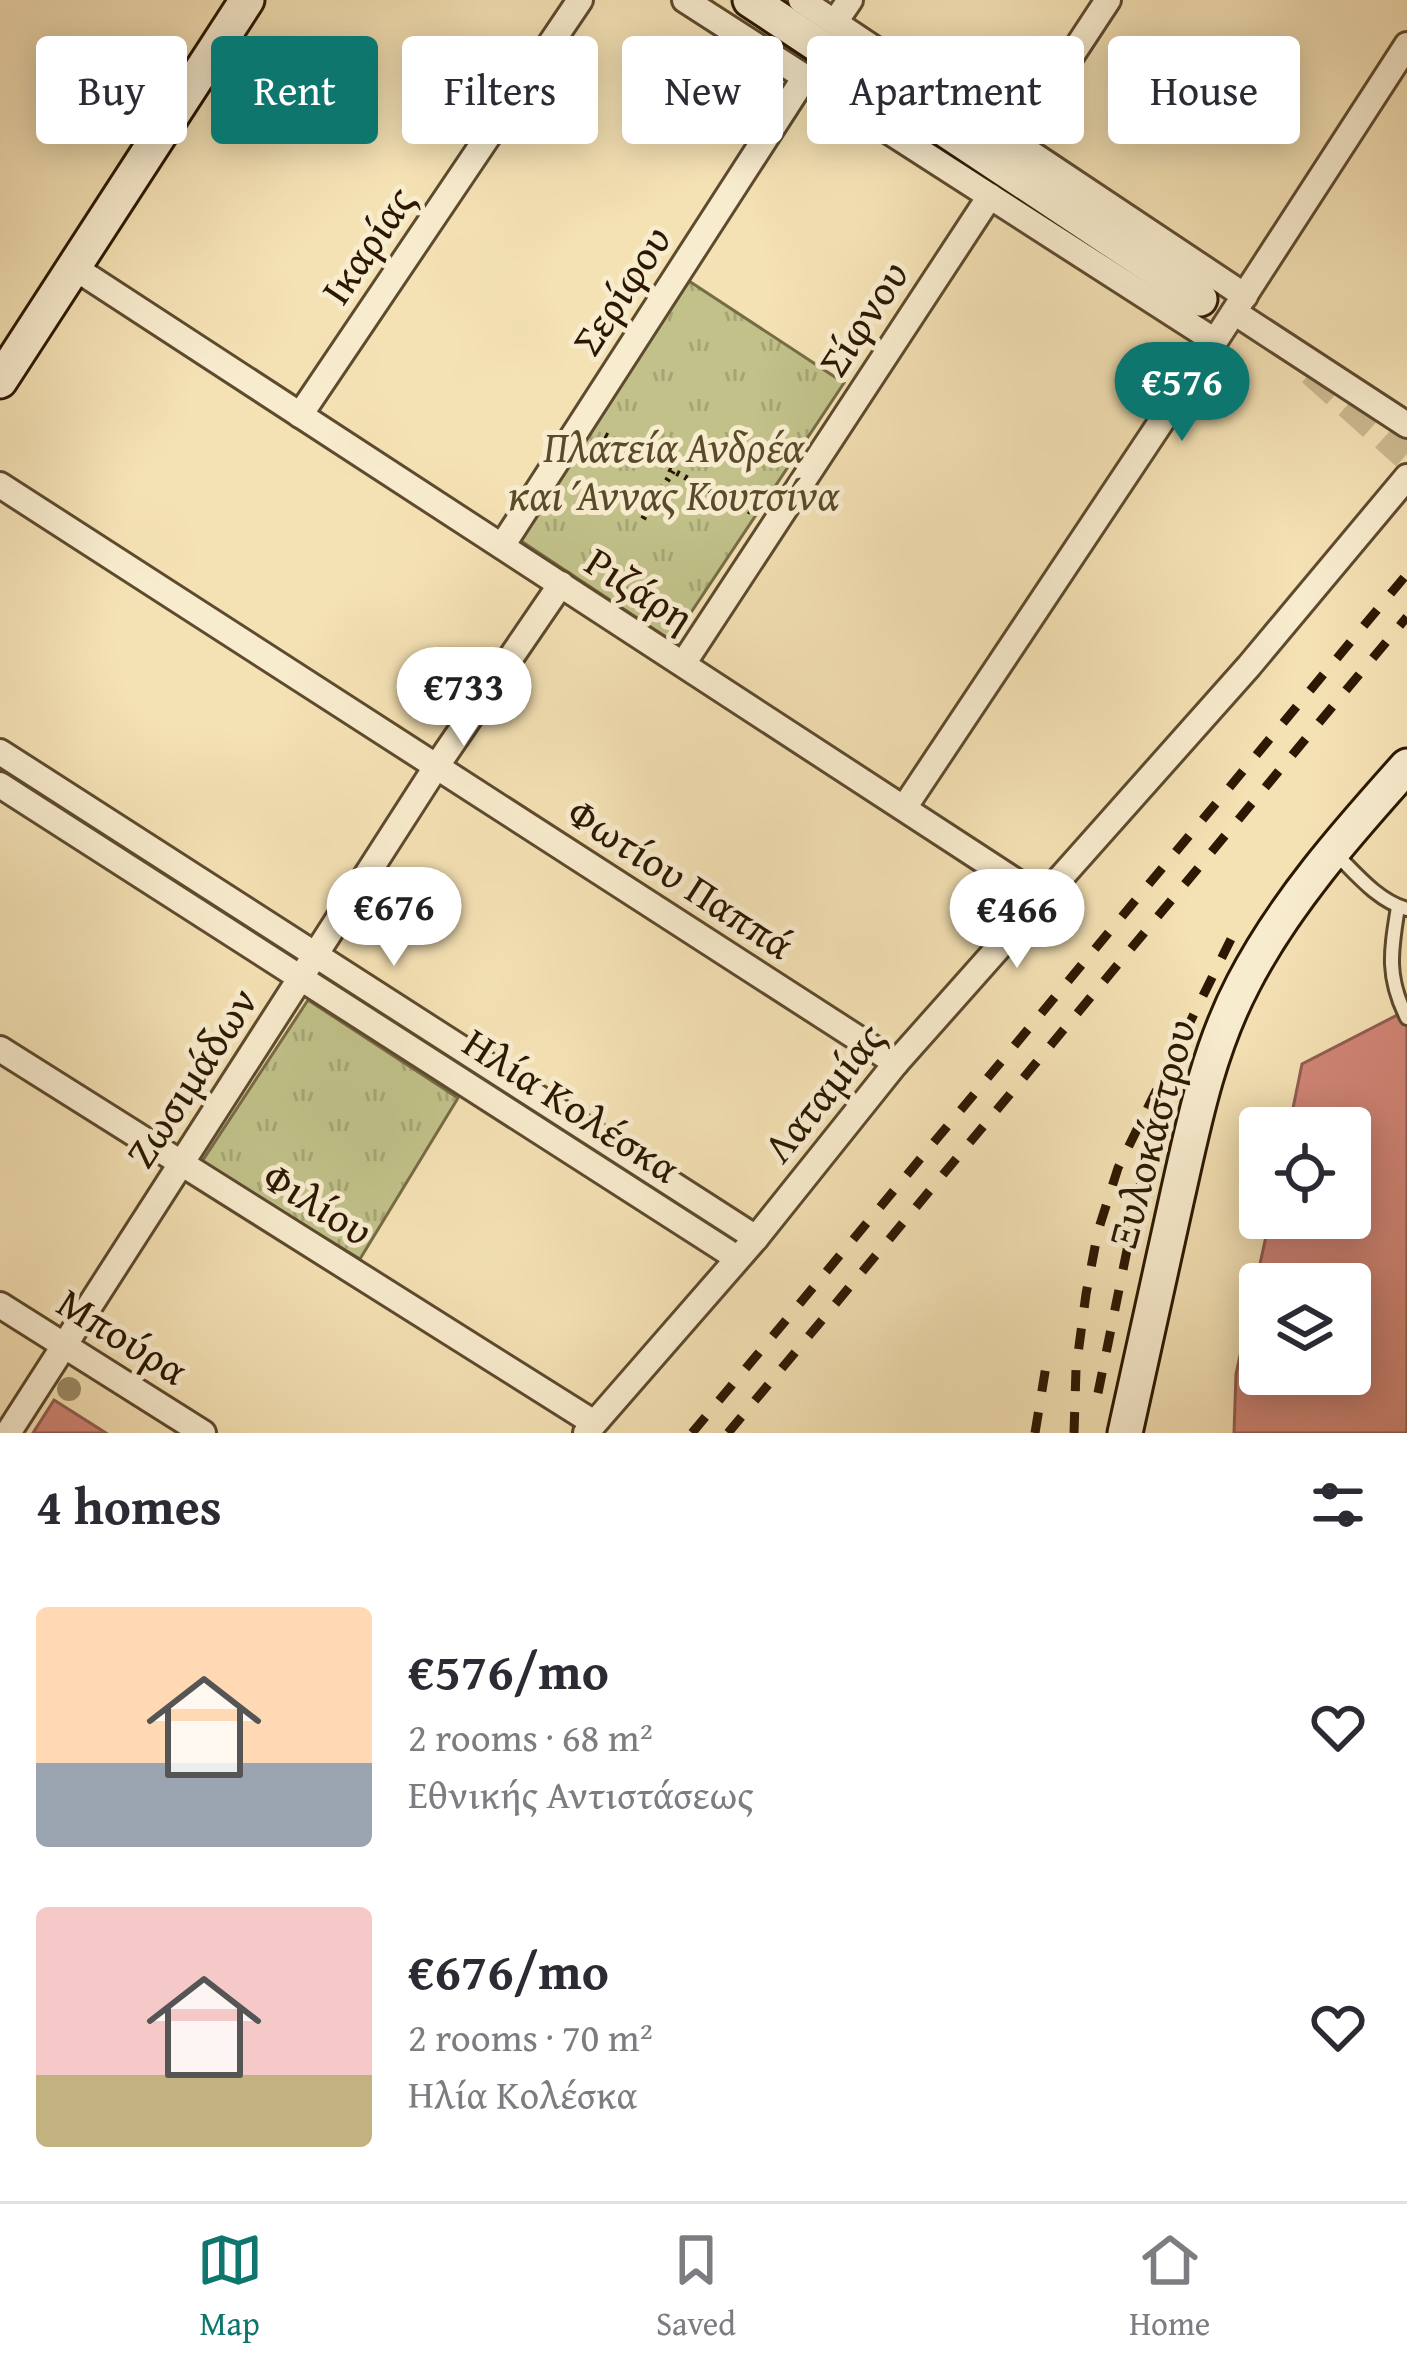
<!DOCTYPE html>
<html lang="en">
<head>
<meta charset="utf-8">
<style>
  body { margin:0; font-family:"Gentium Book Plus",serif; background:#f2f2f3; color:#2b2b33; height:100vh; display:flex; flex-direction:column; font-size:45px; white-space:nowrap }
  * { box-sizing:border-box; margin:0 }
  p { font-size:39px; color:#7c7c81 }
  .icon { flex:none; width:66px; height:66px; fill:none; stroke:currentColor; stroke-width:2; stroke-linecap:round; stroke-linejoin:round }
  .map { position:relative; height:1433px; overflow:hidden }
  .side { display:flex; flex-direction:column; background:#fff; flex:1 }
  .side>* { flex:none }
  .hud { position:absolute; left:36px; top:36px; width:1335px; height:108px; display:flex; gap:24px }
  .controls { position:absolute; left:1239px; top:1107px; display:grid; gap:24px }
  .controls a { display:grid; place-items:center; width:132px; height:132px; border-radius:12px; background:#fff; box-shadow:0 6px 30px #0003; font-size:60px }
  .price { position:absolute; translate:-50% -102px; padding:0 27px; border-radius:42px; background:#fff; color:#222; font-size:39px; line-height:78px; filter:drop-shadow(0 3px 6px #0008) }
  .price::after { content:''; position:absolute; left:50%; top:72px; width:36px; height:27px; margin-left:-18px; background:inherit; clip-path:polygon(0 0,100% 0,50% 100%) }
  .price.selected { background:#0f766e; color:#fff }
  ul { padding:0; list-style:none }
  li { display:flex; align-items:center; gap:36px; height:300px; padding:0 36px }
  li span { display:grid; place-items:center; flex:none; width:336px; height:240px; border-radius:12px; color:#555 }
  li>.icon { margin-inline-start:auto }
  span .icon { width:144px; height:144px; fill:#fffc; stroke-width:1 }
  li b { font-size:51px }
  h2 { display:flex; justify-content:space-between; align-items:center; height:144px; padding:0 36px; font-size:51px }
  .tag { padding:0 42px; border-radius:12px; background:#fff; box-shadow:0 6px 30px #0003; font-size:42px; line-height:108px }
  .tag.selected { background:#0f766e; color:#fff }
  .tabs { display:flex; justify-content:space-around; align-items:center; height:168px; border-top:3px solid #e1e1e2; background:#fff; font-size:33px; color:#7c7c81 }
  .tabs a { display:grid; justify-items:center; gap:6px }
  .tabs .selected { color:#0f766e }
  .map>svg:first-child { display:block }
</style>
</head>
<body>
<div class="map">
<svg width="1407" height="1433" viewBox="0 0 1407 1433">
  <defs>
    <pattern id="park-tufts" width="24" height="20" patternUnits="userSpaceOnUse" patternTransform="scale(3)"><rect width="24" height="20" fill="#c1c189"/><path d="M3 7l-1-3M5 7V3M7 7l1-3M15 17l-1-3M17 17v-4M19 17l1-3" fill="none" stroke="#a6a575"/></pattern>
  </defs>
  <rect width="100%" height="100%" fill="#f4e1b4"/>
  <filter id="stains"><feTurbulence type="fractalNoise" baseFrequency=".00167" numOctaves="4"/><feColorMatrix values="0 0 0 0 .2 0 0 0 0 .09 0 0 0 0 .02 0 0 0 .5 -.17"/></filter>
  <radialGradient id="worn" r=".72"><stop offset=".6" stop-color="#630" stop-opacity="0"/><stop offset="1" stop-color="#630" stop-opacity=".3"/></radialGradient>
  <g fill="url(#park-tufts)" stroke="#766c46" stroke-width="3">
    <polygon points="689,281 844,383 672,641 518,539"/>
    <polygon points="308,1000 458,1098 360,1259 201,1163"/>
  </g>
  <g fill="#d18677" stroke="#925e53" stroke-width="3" fill-rule="evenodd">
    <path d="M1407,1010V1433H1234L1236,1374L1270,1218H1350V1128H1289L1302,1064ZM1260,1284H1350V1374H1260Z"/>
    <polygon points="54,1400 106,1433 33,1433"/>
  </g>
  <g fill="none" stroke-linecap="round" stroke-linejoin="round">
    <polyline stroke="#ccb990" stroke-width="33" stroke-dasharray="33 16" stroke-linecap="butt" points="1313,370 1407,454"/>
    <defs>
      <g id="lane">
        <path d="M1335,853C1356,874 1378,901 1407,909"/>
        <path d="M1398,907C1391,951 1386,976 1407,1018"/>
      </g>
      <g id="street">
        <polyline points="685,0 1215,341"/>
        <polyline points="801,0 1245,296"/>
        <polyline points="835,22 850,0"/>
        <polyline points="1014,143 1108,0"/>
        <polyline points="75,268 1041,898"/>
        <polyline points="1234,312 1407,425"/>
        <polyline points="300,415 580,0"/>
        <polyline points="0,485 896,1063"/>
        <polyline points="502,546 805,77"/>
        <polyline points="683,664 990,196"/>
        <polyline points="0,752 756,1238"/>
        <polyline points="0,785 737,1258"/>
        <polyline points="904,808 1215,341 1407,45"/>
        <polyline points="0,1049 594,1423"/>
        <polyline points="0,1305 203,1433"/>
        <polyline points="8,1433 436,767 561,584"/>
        <polyline points="586,1433 756,1238 896,1063 1249,666 1407,477"/>
      </g>
      <g id="secondary">
        <polyline points="750,0 1200,299"/>
        <polyline points="0,381 247,0"/>
        <path d="M1125,1433C1142,1356 1159,1279 1176,1202C1193,1127 1207,1053 1243,984C1284,904 1347,833 1407,766"/>
      </g>
    </defs>
    <use href="#lane" stroke="#5e4a2e" stroke-width="18"/>
    <use href="#street" stroke="#5e4a2e" stroke-width="30"/>
    <use href="#secondary" stroke="#2c1802" stroke-width="39"/>
    <g stroke="#2c1802" stroke-width="6" stroke-dasharray="3 6" stroke-linecap="butt">
      <polyline points="605,435 753,513"/>
      <polyline points="643,519 673,471"/>
    </g>
    <use href="#lane" stroke="#f8ecce" stroke-width="12"/>
    <use href="#street" stroke="#f8ecce" stroke-width="24"/>
    <use href="#secondary" stroke="#f8ecce" stroke-width="33"/>
    <g stroke="#2c1802" stroke-width="9" stroke-dasharray="21 21" stroke-linecap="butt">
      <polyline points="1098,1393 1153,1122"/>
      <polyline points="692,1433 1407,574"/>
      <polyline points="728,1433 1407,617"/>
      <polyline points="1035,1433 1047,1360"/>
      <polyline points="1074,1433 1076,1369 1086,1294 1098,1231 1118,1168 1235,931"/>
    </g>
  </g>
  <circle fill="#9f8e68" cx="69" cy="1389" r="12"/>
  <g text-anchor="middle" stroke-width="10" stroke-linejoin="round" paint-order="stroke">
    <g font-size="42" fill="#2c1802" stroke="#f8ecce">
      <text transform="translate(367 245) rotate(-56)" y="15">Ικαρίας</text>
      <text transform="translate(621 290) rotate(-57)" y="15">Σερίφου</text>
      <text transform="translate(863 318) rotate(-57)" y="15">Σίφνου</text>
      <text transform="translate(640 589) rotate(33)" y="15">Ριζάρη</text>
      <text transform="translate(681 878) rotate(33)" y="15">Φωτίου Παππά</text>
      <text transform="translate(191 1077) rotate(-57)" y="15">Ζωσιμάδων</text>
      <text transform="translate(823 1092) rotate(-51)" y="15">Λαταμίας</text>
      <text transform="translate(572 1105) rotate(33)" y="15">Ηλία Κολέσκα</text>
      <text transform="translate(1151 1133) rotate(-75)" y="15">Ξυλοκάστρου</text>
      <text transform="translate(318 1203) rotate(32)" y="15">Φιλίου</text>
      <text transform="translate(123 1336) rotate(32)" y="15">Μπούρα</text>
    </g>
    <g font-size="42" font-style="italic" fill="#594b2a" stroke="#f8ecce">
      <text x="674" y="462">Πλατεία Ανδρέα<tspan x="674" dy="48">και Άννας Κουτσίνα</tspan></text>
    </g>
  </g>
  <rect width="100%" height="100%" filter="url(#stains)"/>
  <rect width="100%" height="100%" fill="url(#worn)"/>
</svg>
<div class="controls">
<a><svg class="icon" aria-label="locate" viewBox="0 0 24 24"><circle cx="12" cy="12" r="6"/><path d="M12 2v4M12 18v4M2 12h4M18 12h4"/></svg></a>
<a><svg class="icon" aria-label="layers" viewBox="0 0 24 24"><path d="M12 4l9 5-9 5-9-5zM3 14l9 5 9-5"/></svg></a>
</div>
<b class="price selected" style="left:1182px;top:444px">€576</b>
<b class="price" style="left:464px;top:749px">€733</b>
<b class="price" style="left:394px;top:969px">€676</b>
<b class="price" style="left:1017px;top:971px">€466</b>
<div class="hud">
<a class="tag">Buy</a>
<a class="tag selected">Rent</a>
<a class="tag">Filters</a>
<a class="tag">New</a>
<a class="tag">Apartment</a>
<a class="tag">House</a>
</div>
</div>
<section class="side">
<h2>4 homes<svg class="icon" aria-label="filters" viewBox="0 0 24 24"><path d="M4 7h16M4 17h16"/><circle cx="9" cy="7" r="2"/><circle cx="15" cy="17" r="2"/></svg></h2>
<ul>
<li><span style="background:linear-gradient(#ffd9b3 65%,#9aa5b1 0)"><svg class="icon" aria-label="home" viewBox="0 0 24 24"><path d="M3 11l9-7 9 7M6 9v11h12V9"/></svg></span><div><b>€576/mo</b><p>2 rooms · 68 m²</p><p>Εθνικής Αντιστάσεως</p></div><svg class="icon" aria-label="heart" viewBox="0 0 24 24"><path d="M12 20l-8-8c-3-5 5-10 8-4 3-6 11-1 8 4z"/></svg></li>
<li><span style="background:linear-gradient(#f6c9c9 70%,#c2b280 0)"><svg class="icon" aria-label="home" viewBox="0 0 24 24"><path d="M3 11l9-7 9 7M6 9v11h12V9"/></svg></span><div><b>€676/mo</b><p>2 rooms · 70 m²</p><p>Ηλία Κολέσκα</p></div><svg class="icon" aria-label="heart" viewBox="0 0 24 24"><path d="M12 20l-8-8c-3-5 5-10 8-4 3-6 11-1 8 4z"/></svg></li>
</ul>
</section>
<nav class="tabs">
<a class="selected"><svg class="icon" aria-label="map" viewBox="0 0 24 24"><path d="M3 6l6-2 6 2 6-2v14l-6 2-6-2-6 2zM9 4v14M15 6v14"/></svg>Map</a>
<a><svg class="icon" aria-label="saved" viewBox="0 0 24 24"><path d="M7 4h10v16l-5-4-5 4z"/></svg>Saved</a>
<a><svg class="icon" aria-label="home" viewBox="0 0 24 24"><path d="M3 11l9-7 9 7M6 9v11h12V9"/></svg>Home</a>
</nav>
</body>
</html>
